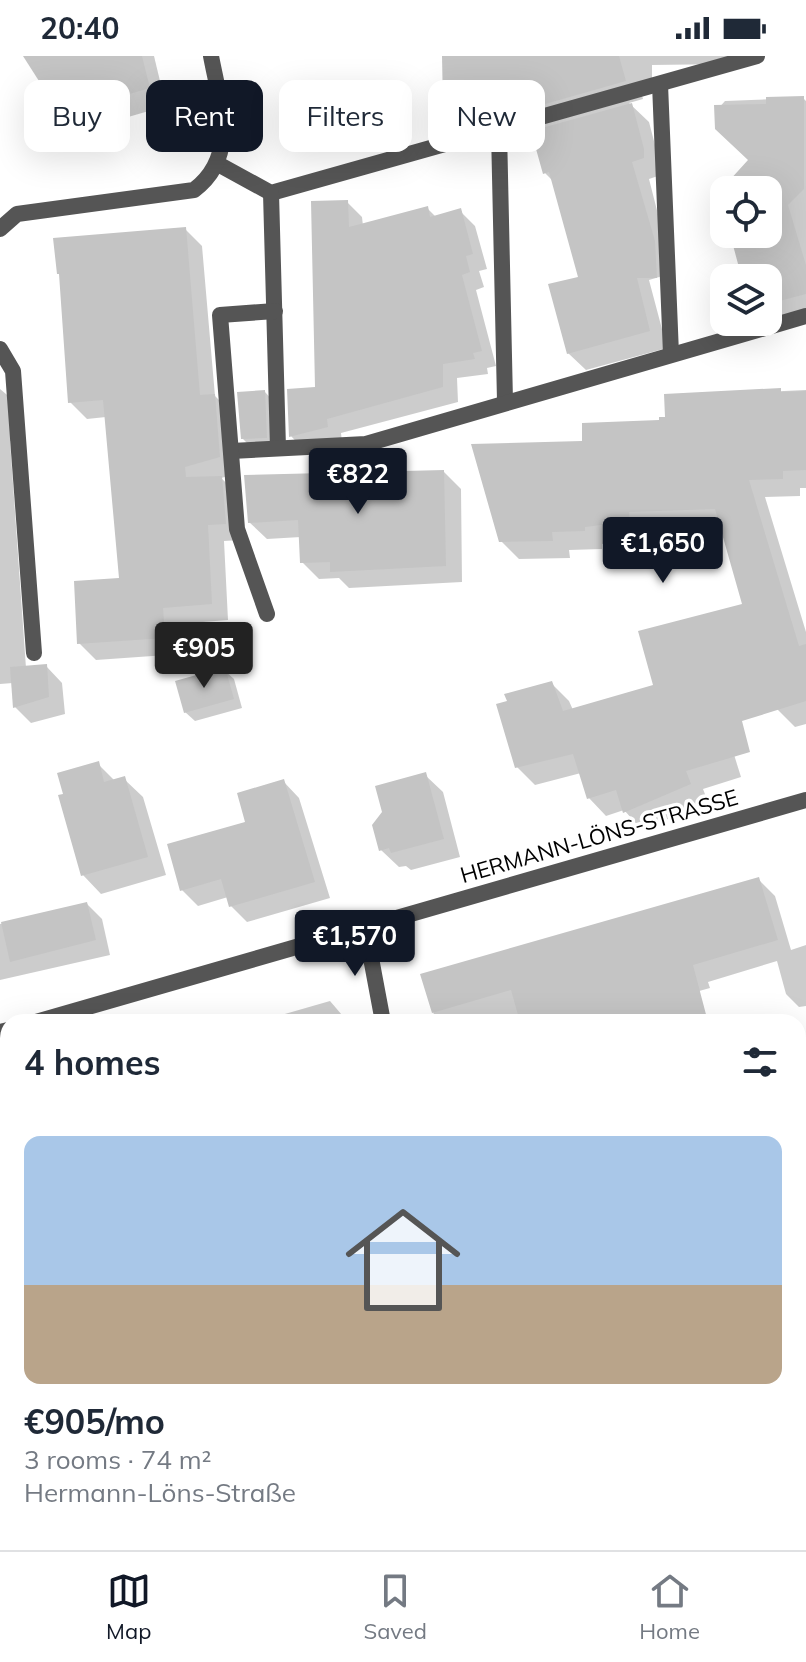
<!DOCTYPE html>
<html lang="en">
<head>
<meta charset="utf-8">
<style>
  body { margin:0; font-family:Mulish,sans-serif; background:#f2f2f3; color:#1f2937; height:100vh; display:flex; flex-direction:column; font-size:30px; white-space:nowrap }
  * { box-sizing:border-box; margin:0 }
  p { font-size:26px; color:#747a83 }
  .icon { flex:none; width:44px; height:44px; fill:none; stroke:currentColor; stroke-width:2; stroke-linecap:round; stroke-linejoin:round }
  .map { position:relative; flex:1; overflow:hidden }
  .drawer { position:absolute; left:0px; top:958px; width:806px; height:536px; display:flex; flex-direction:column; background:#fff; border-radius:24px 24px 0 0; box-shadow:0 8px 32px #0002 }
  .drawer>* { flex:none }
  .banner { position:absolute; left:24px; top:24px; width:758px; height:72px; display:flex; gap:16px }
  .fabs { position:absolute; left:710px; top:120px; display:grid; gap:16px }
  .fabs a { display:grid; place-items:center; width:72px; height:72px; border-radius:16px; background:#fff; box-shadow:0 8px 32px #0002; font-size:40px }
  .price { position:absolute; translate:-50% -68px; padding:0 18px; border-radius:8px; background:#111827; color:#fff; font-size:26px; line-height:52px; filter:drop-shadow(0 2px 4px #0008) }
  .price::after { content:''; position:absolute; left:50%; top:48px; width:24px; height:18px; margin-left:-12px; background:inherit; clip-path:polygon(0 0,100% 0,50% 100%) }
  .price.selected { background:#222; color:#fff }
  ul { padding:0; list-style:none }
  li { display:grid; align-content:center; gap:16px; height:424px; padding:0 24px }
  li span { display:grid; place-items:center; height:248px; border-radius:16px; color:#555 }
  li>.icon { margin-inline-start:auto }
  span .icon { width:144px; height:144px; fill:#fffc; stroke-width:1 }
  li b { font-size:34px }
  h2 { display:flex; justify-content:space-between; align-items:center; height:96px; padding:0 24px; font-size:34px }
  .pill { padding:0 28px; border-radius:16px; background:#fff; box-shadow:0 8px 32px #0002; font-size:28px; line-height:72px }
  .pill.selected { background:#111827; color:#fff }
  .status { display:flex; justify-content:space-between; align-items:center; height:56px; padding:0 40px; background:#fff; direction:ltr }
  .status svg { height:22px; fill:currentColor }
  .dock { display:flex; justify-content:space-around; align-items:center; height:112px; border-top:2px solid #e0e1e3; background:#fff; font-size:22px; color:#747a83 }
  .dock a { display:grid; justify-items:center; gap:4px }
  .dock .selected { color:#111827 }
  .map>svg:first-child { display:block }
</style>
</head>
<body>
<div class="status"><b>20:40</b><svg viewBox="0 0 49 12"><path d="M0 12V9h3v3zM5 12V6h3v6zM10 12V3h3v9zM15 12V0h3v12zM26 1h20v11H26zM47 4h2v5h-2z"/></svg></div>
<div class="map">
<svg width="806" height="1494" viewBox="0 0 806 1494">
  <rect width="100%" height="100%" fill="#fff"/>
  <g fill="#0003">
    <polygon points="43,0 154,0 166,50 80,75 62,57"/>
    <polygon points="444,0 729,0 729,8 652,9 652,26 638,26 643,43 629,47 649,66 661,112 661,119 649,123 673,217 649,224 667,292 586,314 568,297 580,222 554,126 545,117 546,73 536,63 463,66 445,48"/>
    <polygon points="803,42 806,45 806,259 742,277 732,266 768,266 768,222 736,222 744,220 732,178 768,178 768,134 730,134 750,104 716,55 725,45"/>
    <polygon points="347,146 362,161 363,170 427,152 436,161 460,155 475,170 487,213 479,215 484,231 476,234 496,310 487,312 488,318 457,322 458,346 341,377 342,386 305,395 291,380 317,333"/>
    <polygon points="185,173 202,190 215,340 231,356 236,418 221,422 238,438 241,484 224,485 228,564 178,568 181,598 96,604 79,587 121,524 106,361 87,363 70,346"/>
    <polygon points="724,225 724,256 715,228"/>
    <polygon points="0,333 18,348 21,384 10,385 26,612 46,610 62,627 65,658 31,667 15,651 13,627 0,628"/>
    <polygon points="806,334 806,432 800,432 800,440 765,441 806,576 806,668 795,671 777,653 721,657 741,721 703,733 708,746 642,774 624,754 606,760 589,742 581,717 535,729 517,711 551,627 569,645 573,654 655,630 745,550 722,471 646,473 647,482 602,488 602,493 569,494 570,502 519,503 501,485 584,387 661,366 667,362 666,340"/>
    <polygon points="265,336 274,346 275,391 252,392 243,383"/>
    <polygon points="444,416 461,433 462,526 349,532 339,522 319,523 302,506 301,481 267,483 249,466"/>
    <polygon points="224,614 234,623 242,652 195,665 185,656"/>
    <polygon points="98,708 115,725 124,723 143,741 166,819 101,838 83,819 65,739"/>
    <polygon points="425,719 443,736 460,801 411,814 406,810 399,811 381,794"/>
    <polygon points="283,725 299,742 330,842 247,866 231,850 228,841 198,850 182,834"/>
    <polygon points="758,823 775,840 791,894 806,889 806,950 799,951 786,938 777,905 708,926 710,932 613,959 615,966 436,966 423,919"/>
    <polygon points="87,848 102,863 110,899 0,924 0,868"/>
    <polygon points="330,945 348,966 257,966"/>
    <polygon points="802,1072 806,1076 806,1379 804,1370 798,1371 798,1073"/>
    <polygon points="8,1241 8,1301 6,1302 0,1295 0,1243"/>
    <polygon points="206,1486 413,1486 414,1494 172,1494"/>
    <polygon points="597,1486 667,1486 630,1494 605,1494"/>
  </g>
  <g fill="#c4c4c4">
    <polygon points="23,0 142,0 150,32 60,58"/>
    <polygon points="442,0 619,0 626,25 524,54 522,46 443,49"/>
    <polygon points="804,40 804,133 788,149 806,209 806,238 768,248 768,222 729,222 741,219 730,178 768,178 768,134 728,134 728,126 748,104 715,73 714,49 766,48 766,41"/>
    <polygon points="632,47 644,93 644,102 632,106 655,185 657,222 637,222 650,275 567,298 548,228 578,221 549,116 543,118 531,75"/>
    <polygon points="348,144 349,171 428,150 430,161 461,152 473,198 466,200 470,216 462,219 482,295 473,297 475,303 443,308 443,331 327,363 328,371 289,381 287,333 315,331 311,145"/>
    <polygon points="186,171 200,339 215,338 220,401 185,411 186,421 222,420 226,468 208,469 212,548 163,552 165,582 77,588 74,525 119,522 103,344 68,347 59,218 57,218 53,182"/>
    <polygon points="781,332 781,336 806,335 806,414 783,415 783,423 749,424 799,590 806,588 806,645 742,665 750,696 686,715 691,728 623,757 616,734 587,743 573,698 515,712 496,648 507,645 504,638 552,625 563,655 653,629 638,575 742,548 715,453 629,456 630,465 585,471 585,475 552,476 553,485 499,486 471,388 582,385 582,367 659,364 659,361 665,361 664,338"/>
    <polygon points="265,334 267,382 241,383 237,336"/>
    <polygon points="444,414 446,510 330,516 330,506 300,507 298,464 248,467 244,419"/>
    <polygon points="47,608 49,641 13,652 10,611"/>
    <polygon points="225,611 234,643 184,657 175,625"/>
    <polygon points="99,705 104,726 125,720 148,801 81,820 58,739 63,738 57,717"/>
    <polygon points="426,716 444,783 391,797 389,792 379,795 372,769 382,756 375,730"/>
    <polygon points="284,723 315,826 229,851 221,823 180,835 167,788 245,766 237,737"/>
    <polygon points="759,821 778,884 693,909 708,966 520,966 511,934 432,957 420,918"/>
    <polygon points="87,846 96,884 10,906 1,866"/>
  </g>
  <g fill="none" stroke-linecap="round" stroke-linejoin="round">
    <g stroke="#555" stroke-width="16">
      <polyline points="660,28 671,298"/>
      <polyline points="499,75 505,345"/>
      <polyline points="218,108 271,137 757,0"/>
      <polyline points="271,137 278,392"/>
      <polyline points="0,293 13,315 34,597"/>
      <polyline points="231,395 366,388 806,260"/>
      <polyline points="267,558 237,473 220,259 275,255"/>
    </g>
    <g stroke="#555" stroke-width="16">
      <path d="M0,173L17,158L194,134C239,100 220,48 211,0"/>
      <polyline points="365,870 383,966"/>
      <polyline points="36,966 806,744"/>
      <polyline points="0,976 8,974"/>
      <polyline points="482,1486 483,1494"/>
      <polyline points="713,1486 715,1494"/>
    </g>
  </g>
  <g text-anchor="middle" stroke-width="7" stroke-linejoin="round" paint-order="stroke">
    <g font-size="22" fill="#000" stroke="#fff">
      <text transform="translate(599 780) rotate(-16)" y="8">HERMANN-LÖNS-STRASSE</text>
    </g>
  </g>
</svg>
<div class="fabs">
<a><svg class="icon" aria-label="locate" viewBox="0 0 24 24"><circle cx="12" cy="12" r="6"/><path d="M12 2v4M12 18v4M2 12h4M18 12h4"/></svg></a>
<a><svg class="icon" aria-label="layers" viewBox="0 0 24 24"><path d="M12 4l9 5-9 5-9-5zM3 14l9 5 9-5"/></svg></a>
</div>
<b class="price" style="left:358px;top:460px">€822</b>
<b class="price" style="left:663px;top:529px">€1,650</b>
<b class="price selected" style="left:204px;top:634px">€905</b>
<b class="price" style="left:355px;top:922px">€1,570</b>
<div class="banner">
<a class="pill">Buy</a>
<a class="pill selected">Rent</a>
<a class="pill">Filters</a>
<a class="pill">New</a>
</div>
<section class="drawer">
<h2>4 homes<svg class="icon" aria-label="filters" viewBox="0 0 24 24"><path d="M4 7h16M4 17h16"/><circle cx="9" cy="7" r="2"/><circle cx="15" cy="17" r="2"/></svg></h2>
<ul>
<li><span style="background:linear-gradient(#a9c7e8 60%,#b9a48a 0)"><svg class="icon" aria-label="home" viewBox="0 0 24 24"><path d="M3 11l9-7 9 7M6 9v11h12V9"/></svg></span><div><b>€905/mo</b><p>3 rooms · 74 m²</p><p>Hermann-Löns-Straße</p></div></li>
</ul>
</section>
</div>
<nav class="dock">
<a class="selected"><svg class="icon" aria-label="map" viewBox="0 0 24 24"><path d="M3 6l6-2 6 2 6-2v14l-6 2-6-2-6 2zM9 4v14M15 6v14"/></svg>Map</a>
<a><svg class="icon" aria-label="saved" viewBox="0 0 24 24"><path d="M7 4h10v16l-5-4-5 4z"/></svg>Saved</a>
<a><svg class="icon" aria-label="home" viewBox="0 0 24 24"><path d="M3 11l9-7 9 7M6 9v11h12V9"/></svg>Home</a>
</nav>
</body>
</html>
